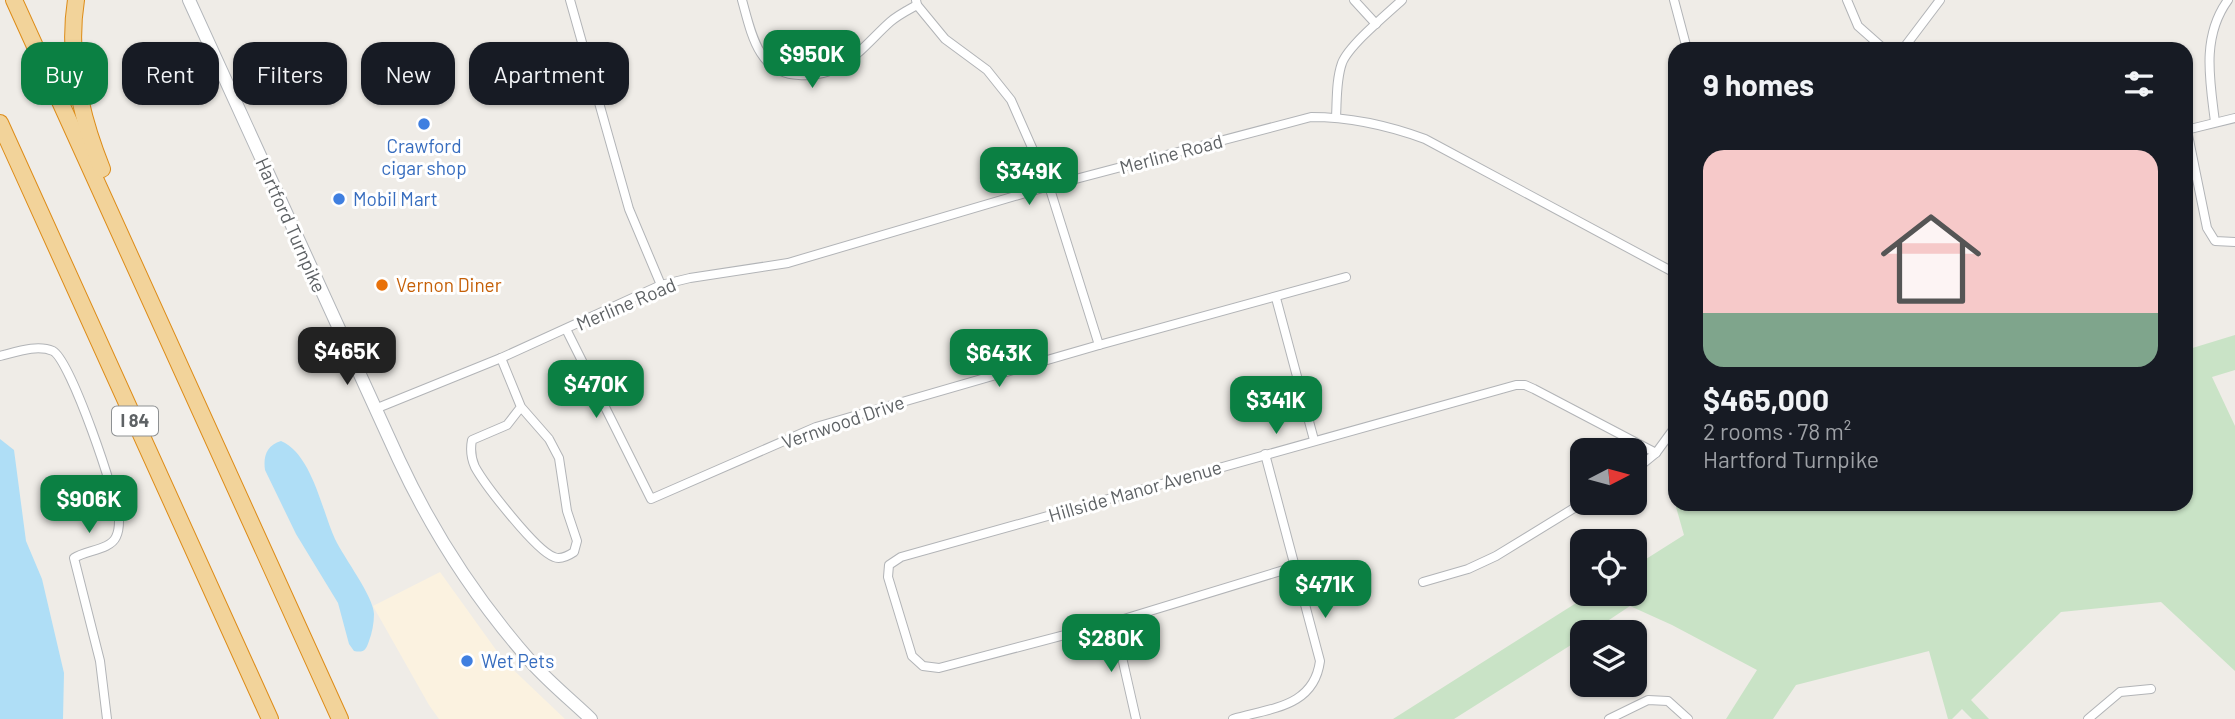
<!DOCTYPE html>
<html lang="en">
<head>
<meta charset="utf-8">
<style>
  body { margin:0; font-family:Barlow,sans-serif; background:#242831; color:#f1f3f6; height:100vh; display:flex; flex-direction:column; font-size:26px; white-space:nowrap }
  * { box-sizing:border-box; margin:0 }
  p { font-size:23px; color:#9ea1a6 }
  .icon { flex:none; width:38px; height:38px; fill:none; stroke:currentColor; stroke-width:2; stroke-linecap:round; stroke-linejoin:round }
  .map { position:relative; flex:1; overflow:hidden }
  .sheet { position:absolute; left:1668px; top:42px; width:525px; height:469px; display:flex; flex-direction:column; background:#171b24; border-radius:21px; box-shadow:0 2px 5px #0004 }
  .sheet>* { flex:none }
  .hud { position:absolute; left:21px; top:42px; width:665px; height:63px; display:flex; gap:14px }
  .needle { width:46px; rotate:84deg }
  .controls { position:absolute; left:1570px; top:438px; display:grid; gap:14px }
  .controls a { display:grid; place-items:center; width:77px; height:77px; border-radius:14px; background:#171b24; box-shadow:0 2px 5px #0004; font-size:35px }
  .price { position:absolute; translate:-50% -60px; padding:0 16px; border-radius:14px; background:#0b8043; color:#fff; font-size:23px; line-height:46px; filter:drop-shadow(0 2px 4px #0008) }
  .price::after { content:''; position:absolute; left:50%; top:42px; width:21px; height:16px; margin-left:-10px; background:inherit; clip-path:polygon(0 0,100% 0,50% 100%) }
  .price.current { background:#222; color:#fff }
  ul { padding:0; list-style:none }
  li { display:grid; align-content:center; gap:14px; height:371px; padding:0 35px }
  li+li { border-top:2px solid #363941 }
  li span { display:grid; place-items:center; height:217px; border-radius:21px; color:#555 }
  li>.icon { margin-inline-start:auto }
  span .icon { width:126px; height:126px; fill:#fffc; stroke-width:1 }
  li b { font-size:30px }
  h2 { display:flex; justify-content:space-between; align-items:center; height:84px; padding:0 35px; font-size:30px }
  .pill { padding:0 24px; border-radius:21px; background:#171b24; box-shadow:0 2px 5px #0004; font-size:24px; line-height:63px }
  .pill.current { background:#0b8043; color:#fff }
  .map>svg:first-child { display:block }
</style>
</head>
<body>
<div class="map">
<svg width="2235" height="719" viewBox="0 0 2235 719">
  <rect width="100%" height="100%" fill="#efece7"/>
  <polygon fill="#fbf2e0" points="440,572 504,661 565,719 439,719 429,705 373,606"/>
  <polygon fill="#c9e3c6" points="2235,335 2235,370 2212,377 2235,426 2235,671 2161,602 2061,612 1971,700 1989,719 1972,719 1962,709 1952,719 1948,719 1929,651 1796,685 1773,719 1726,719 1757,670 1672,625 1630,606 1591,632 1582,632 1582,638 1454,719 1393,719 1592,593 1634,593 1635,566 1684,535 1676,507 1682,504 2186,504 2186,350"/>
  <g fill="#afdef6">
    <polygon points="0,439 14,450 26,541 42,579 64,673 63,719 0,719"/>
    <path d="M281,441C312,454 322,511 335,539C344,558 374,597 374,614C374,623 372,633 369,641C366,650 364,653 354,651L349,644L338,603L296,534L265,470C263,456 267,445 281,441Z"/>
  </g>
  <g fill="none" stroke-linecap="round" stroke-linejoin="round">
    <defs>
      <g id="minor">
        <polyline points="570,0 629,209 661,285"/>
        <path d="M742,0C751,32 758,74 799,75C810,76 825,74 836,68C857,58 873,37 890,22C898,15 908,10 917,5"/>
        <polyline points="916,0 917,5 945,39 987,70 1011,100 1049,186 1099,345"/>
        <polyline points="1354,0 1376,24"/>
        <polyline points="1674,0 1687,49"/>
        <polyline points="1847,0 1858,26 1884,49"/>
        <polyline points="1903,49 1940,0"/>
        <path d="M1336,117C1337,100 1336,80 1342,63C1349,45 1387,14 1402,0"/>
        <path d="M2215,122C2210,81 2201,37 2228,0"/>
        <polyline points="2186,130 2235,118"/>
        <polyline points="2187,130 2207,228 2215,241 2235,242"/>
        <polyline points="1276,298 1314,440"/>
        <polyline points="566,329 651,499 816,427 1099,345 1346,277"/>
        <path d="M0,356C16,352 37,344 53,351C71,361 117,497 119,521C119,526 118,533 116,537C110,550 86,550 74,558L100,661L107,719"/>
        <path d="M501,358L521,407L549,439L559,458L567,511L577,541L574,552C568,556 561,560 554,557C536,551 485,485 475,467C471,458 470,450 472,440L507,425L521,407"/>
        <path d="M375,409L501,358L661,285L690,278L788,263L1049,186L1311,117C1352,117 1387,125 1425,139L1675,273"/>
        <polyline points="1634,471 1656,453 1675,427"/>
        <polyline points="1297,566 1114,622 939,668 923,666 912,656 888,577 889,565 901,557 1516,385 1525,385 1534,389 1656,453"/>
        <polyline points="1423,582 1468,569 1496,556 1584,502"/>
        <polyline points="1114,622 1136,719"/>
        <path d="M1233,719C1271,708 1314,707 1320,661L1265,454"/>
        <polyline points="1609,719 1648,700 1668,701 1688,719"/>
        <polyline points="2088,719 2120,692 2151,689"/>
      </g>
      <path id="secondary" d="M189,0L399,460C433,533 479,603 532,663C550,683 571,700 591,719"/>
      <g id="motorway">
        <polyline points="14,0 340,719"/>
        <path d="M76,0C67,56 81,117 102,169"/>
        <polyline points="0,123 270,719"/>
      </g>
    </defs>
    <use href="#minor" stroke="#b2b4b7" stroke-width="10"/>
    <use href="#secondary" stroke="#b3b6ba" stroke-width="14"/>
    <use href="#motorway" stroke="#dd8c18" stroke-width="18"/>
    <use href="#minor" stroke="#fff" stroke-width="8"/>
    <use href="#secondary" stroke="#fff" stroke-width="12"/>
    <use href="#motorway" stroke="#f2d39a" stroke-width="16"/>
  </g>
  <g fill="#3f7fe0" stroke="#fff" stroke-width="2.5">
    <circle cx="424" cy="124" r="7"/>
    <circle cx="339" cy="199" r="7"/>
    <circle cx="467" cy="661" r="7"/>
  </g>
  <circle fill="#e8710a" stroke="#fff" stroke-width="2.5" cx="382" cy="285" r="7"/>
  <g text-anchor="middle" stroke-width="6" stroke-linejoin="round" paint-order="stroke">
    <rect fill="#fff" stroke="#8e9193" stroke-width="2" x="112" y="406.5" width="46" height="29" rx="5"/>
    <g font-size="18" font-weight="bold" fill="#5e6265">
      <text x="135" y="427">I 84</text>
    </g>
    <g font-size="19" fill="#366cbe" stroke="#fff" text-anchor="start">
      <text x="424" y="153" text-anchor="middle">Crawford<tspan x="424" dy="22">cigar shop</tspan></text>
      <text x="353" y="206">Mobil Mart</text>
      <text x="481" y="668">Wet Pets</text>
    </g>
    <g font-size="19" fill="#5e6265" stroke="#fff">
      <text transform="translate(1171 154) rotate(-15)" y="7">Merline Road</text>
      <text transform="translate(291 225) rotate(66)" y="7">Hartford Turnpike</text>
      <text transform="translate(626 304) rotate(-23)" y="7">Merline Road</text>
      <text transform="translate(843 422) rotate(-19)" y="7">Vernwood Drive</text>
      <text transform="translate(1135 491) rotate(-16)" y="7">Hillside Manor Avenue</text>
    </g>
    <g font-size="19" fill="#c56008" stroke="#fff" text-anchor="start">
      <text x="396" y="292">Vernon Diner</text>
    </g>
  </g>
</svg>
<div class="controls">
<a><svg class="needle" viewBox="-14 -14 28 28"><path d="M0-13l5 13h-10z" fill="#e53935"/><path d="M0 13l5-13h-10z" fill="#9ea1a6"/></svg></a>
<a><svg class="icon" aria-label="locate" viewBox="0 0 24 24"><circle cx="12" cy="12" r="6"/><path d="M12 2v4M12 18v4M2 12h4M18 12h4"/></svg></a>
<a><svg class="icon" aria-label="layers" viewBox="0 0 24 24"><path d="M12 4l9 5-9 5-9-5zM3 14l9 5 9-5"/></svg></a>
</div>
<b class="price" style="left:812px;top:90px">$950K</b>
<b class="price" style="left:1029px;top:207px">$349K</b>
<b class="price current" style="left:347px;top:387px">$465K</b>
<b class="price" style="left:999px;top:389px">$643K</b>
<b class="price" style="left:596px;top:420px">$470K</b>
<b class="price" style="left:1276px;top:436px">$341K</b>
<b class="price" style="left:89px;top:535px">$906K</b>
<b class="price" style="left:1325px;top:620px">$471K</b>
<b class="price" style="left:1111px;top:674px">$280K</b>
<div class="hud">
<a class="pill current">Buy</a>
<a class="pill">Rent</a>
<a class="pill">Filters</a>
<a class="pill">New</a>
<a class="pill">Apartment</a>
</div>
<section class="sheet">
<h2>9 homes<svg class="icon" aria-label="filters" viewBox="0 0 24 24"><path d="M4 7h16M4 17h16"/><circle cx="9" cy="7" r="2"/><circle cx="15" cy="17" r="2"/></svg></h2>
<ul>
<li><span style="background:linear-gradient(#f6c9c9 75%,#7fa58c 0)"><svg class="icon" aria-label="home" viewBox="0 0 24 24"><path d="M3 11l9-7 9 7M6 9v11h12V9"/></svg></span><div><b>$465,000</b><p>2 rooms · 78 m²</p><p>Hartford Turnpike</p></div></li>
</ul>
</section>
</div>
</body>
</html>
